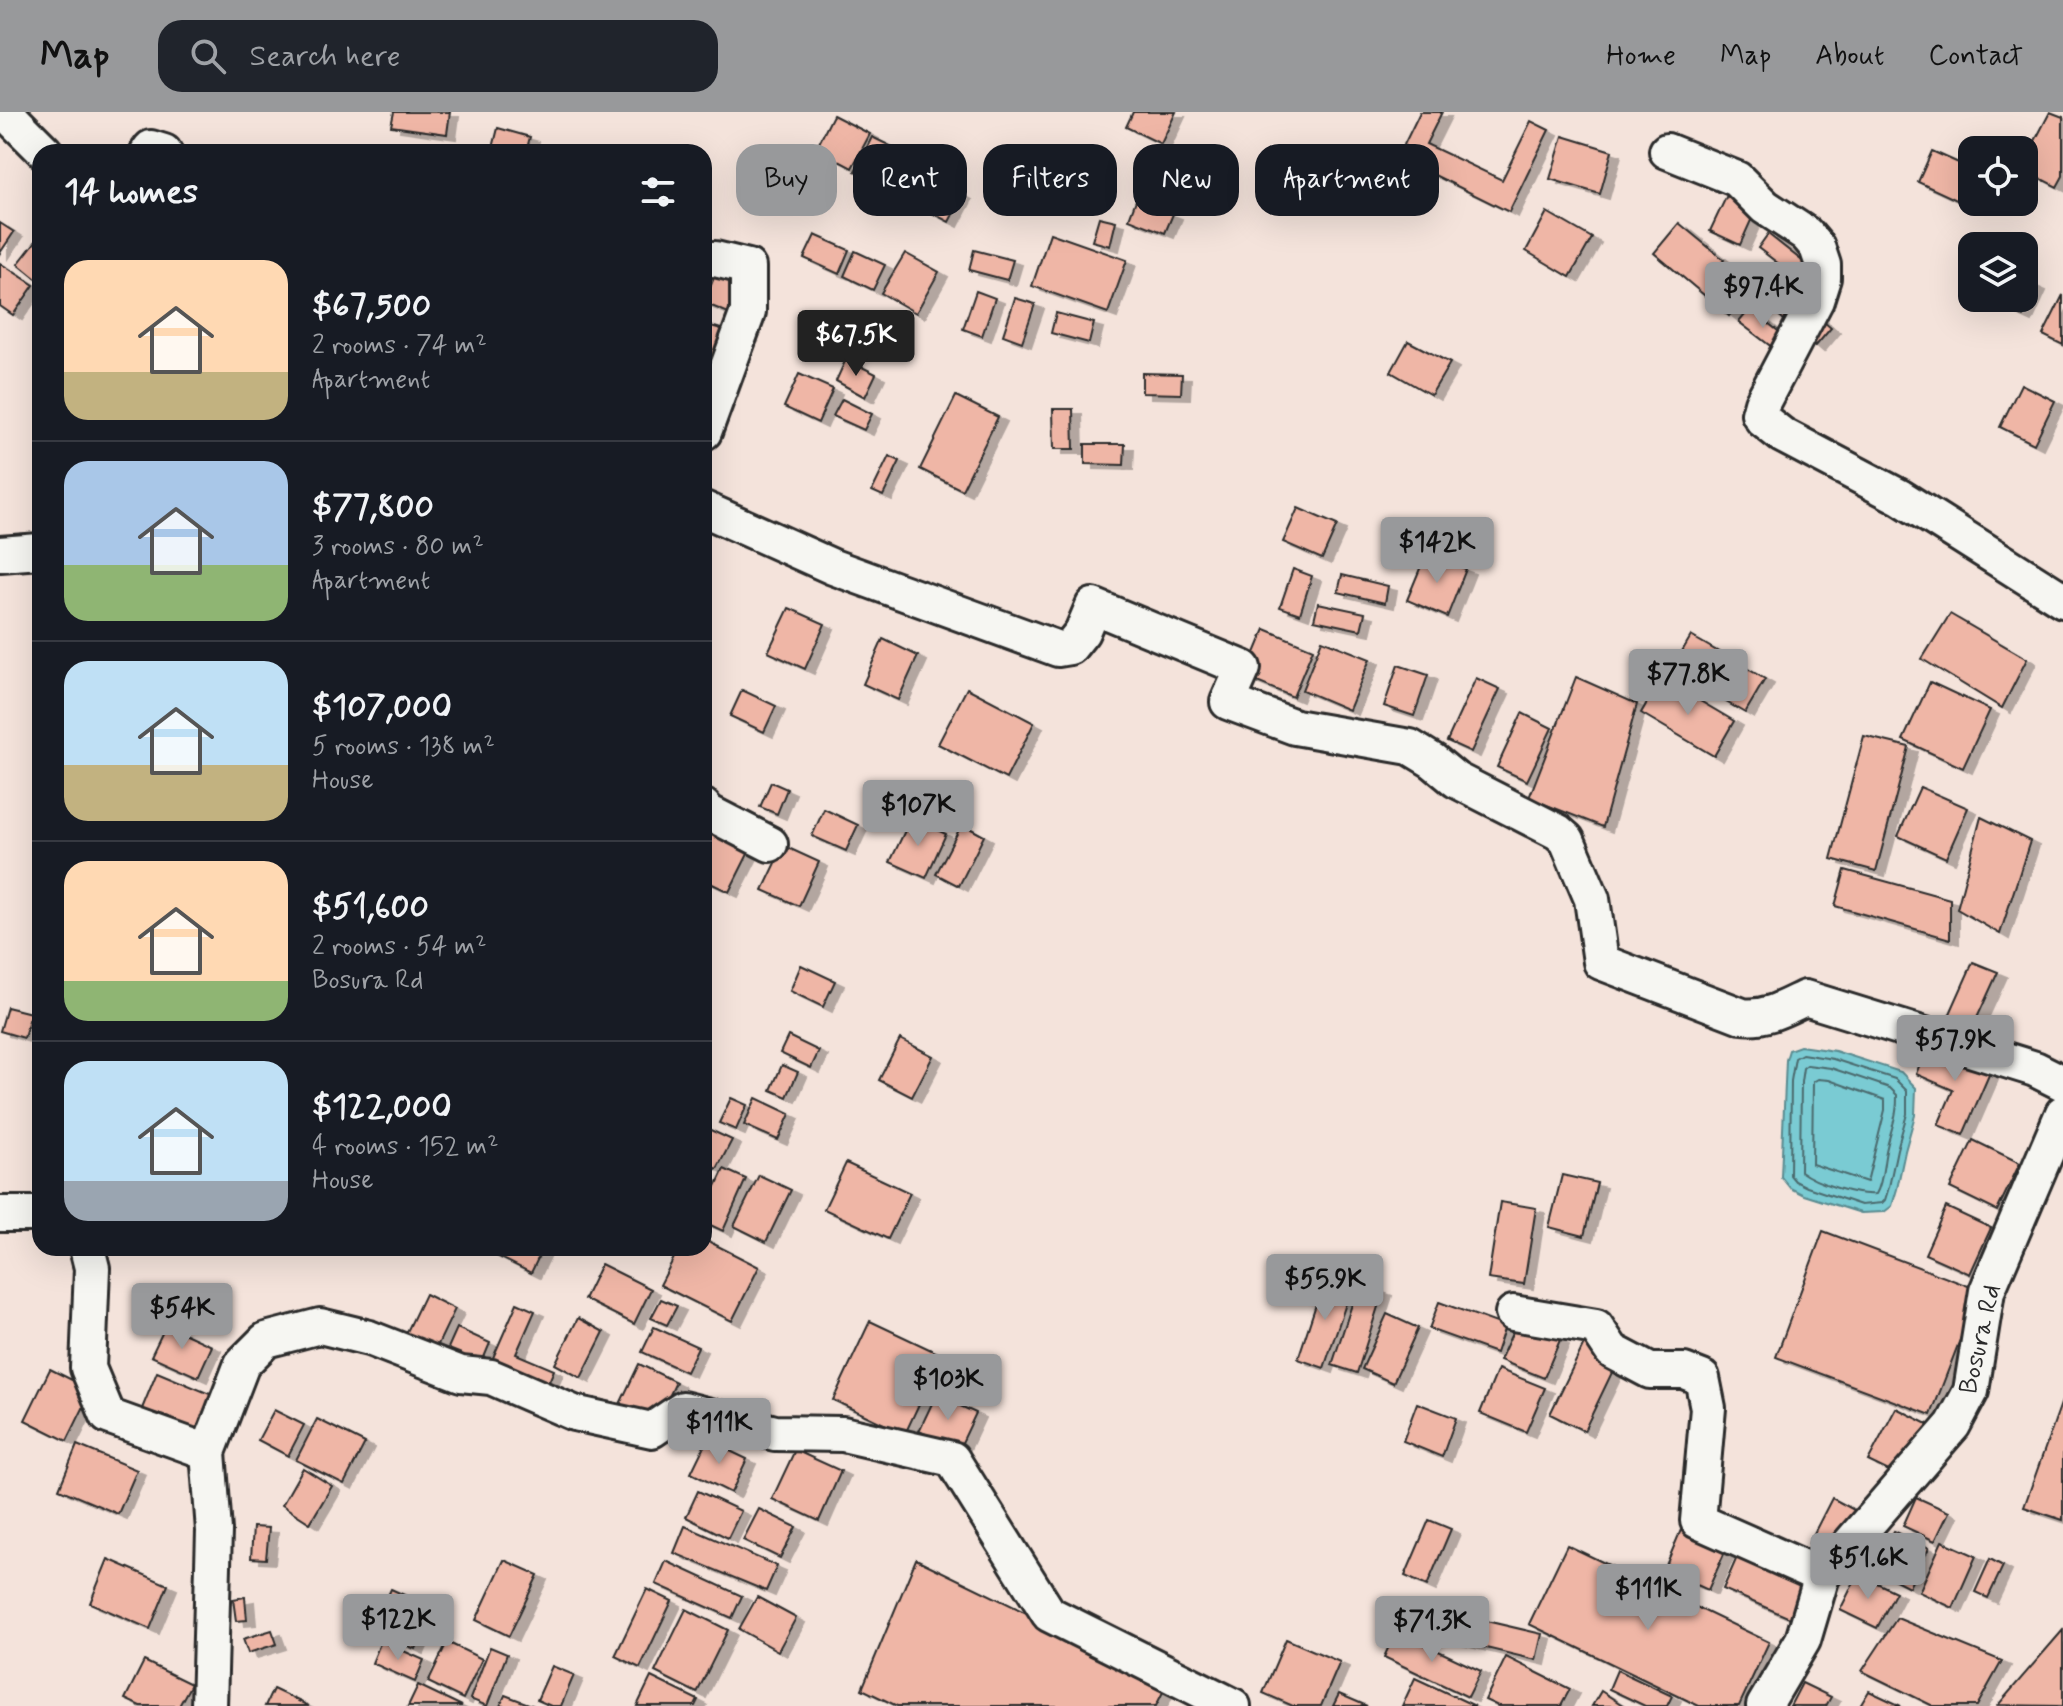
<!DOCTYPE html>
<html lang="en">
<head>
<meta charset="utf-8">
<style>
  body { margin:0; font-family:Mynerve,sans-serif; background:#20242c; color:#f1f3f6; height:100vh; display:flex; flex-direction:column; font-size:30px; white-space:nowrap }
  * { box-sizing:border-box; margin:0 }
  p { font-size:26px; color:#9ea1a6 }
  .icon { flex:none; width:44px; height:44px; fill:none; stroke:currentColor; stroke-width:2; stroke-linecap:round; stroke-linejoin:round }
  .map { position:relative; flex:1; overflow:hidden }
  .side { position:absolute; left:32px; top:32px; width:680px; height:1112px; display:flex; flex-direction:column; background:#171b24; border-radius:24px; box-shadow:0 8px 32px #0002 }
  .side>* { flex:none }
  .hud { position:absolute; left:736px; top:32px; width:760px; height:72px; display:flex; gap:16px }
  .controls { position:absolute; left:1958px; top:24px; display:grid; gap:16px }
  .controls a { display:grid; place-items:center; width:80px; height:80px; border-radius:16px; background:#171b24; box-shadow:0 8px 32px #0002; font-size:40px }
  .price { position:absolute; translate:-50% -68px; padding:0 18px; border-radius:8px; background:#98999b; color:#111; font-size:26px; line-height:52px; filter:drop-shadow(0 2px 4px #0008) }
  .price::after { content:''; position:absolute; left:50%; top:48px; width:24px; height:18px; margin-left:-12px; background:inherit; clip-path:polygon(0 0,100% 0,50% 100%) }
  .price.selected { background:#222; color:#fff }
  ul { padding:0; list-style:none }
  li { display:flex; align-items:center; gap:24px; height:200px; padding:0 32px }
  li+li { border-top:2px solid #363941 }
  li span { display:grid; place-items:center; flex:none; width:224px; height:160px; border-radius:24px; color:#555 }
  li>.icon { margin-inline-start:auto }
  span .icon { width:96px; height:96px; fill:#fffc; stroke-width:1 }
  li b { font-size:34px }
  h2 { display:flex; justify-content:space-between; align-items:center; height:96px; padding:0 32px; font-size:34px }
  .pill { padding:0 28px; border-radius:24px; background:#171b24; box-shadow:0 8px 32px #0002; font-size:28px; line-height:72px }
  .pill.selected { background:#98999b; color:#111 }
  header { display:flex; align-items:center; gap:48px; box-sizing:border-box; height:112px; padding:0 40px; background:#98999b; color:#111 }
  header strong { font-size:38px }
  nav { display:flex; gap:44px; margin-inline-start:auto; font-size:28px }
  .search { width:560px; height:72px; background:#20242c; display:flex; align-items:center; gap:20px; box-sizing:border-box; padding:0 28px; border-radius:24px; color:#9ea1a6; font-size:30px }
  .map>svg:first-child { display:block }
</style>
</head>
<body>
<header>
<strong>Map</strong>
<div class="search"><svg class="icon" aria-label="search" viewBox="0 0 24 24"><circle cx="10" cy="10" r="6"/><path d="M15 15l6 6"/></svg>Search here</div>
<nav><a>Home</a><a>Map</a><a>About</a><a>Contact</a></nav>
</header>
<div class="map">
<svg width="2063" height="1594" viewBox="0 0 2063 1594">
  <defs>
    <filter id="shadow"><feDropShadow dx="9" dy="5" stdDeviation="0" flood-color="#0004"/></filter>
  </defs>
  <rect width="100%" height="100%" fill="#f4e3db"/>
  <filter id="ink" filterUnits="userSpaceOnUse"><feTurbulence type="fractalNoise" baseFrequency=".0125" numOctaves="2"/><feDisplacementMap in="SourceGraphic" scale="16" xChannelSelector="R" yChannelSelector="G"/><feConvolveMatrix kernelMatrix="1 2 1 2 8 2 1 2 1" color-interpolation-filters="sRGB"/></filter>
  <g filter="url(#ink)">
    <polygon fill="#7acbd3" stroke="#5a8b90" stroke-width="2" points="1800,934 1835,939 1901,960 1916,976 1915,1003 1905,1039 1897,1077 1892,1094 1884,1100 1861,1101 1804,1083 1790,1076 1781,1065 1786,948 1789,938"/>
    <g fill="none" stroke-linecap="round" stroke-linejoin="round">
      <g stroke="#4b6b6e" stroke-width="2">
        <polygon points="1802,942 1833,947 1895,967 1907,979 1907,1002 1897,1037 1889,1075 1885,1088 1882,1091 1861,1093 1807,1075 1795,1069 1790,1063 1791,969 1795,946"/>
        <path d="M1807,953L1831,956L1890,976L1897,983C1898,1003 1890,1020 1886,1039C1883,1053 1883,1070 1876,1082C1856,1084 1816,1071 1800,1059L1801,970L1803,956Z"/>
        <polygon points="1818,967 1829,968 1885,988 1885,998 1867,1070 1812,1052 1813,970"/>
      </g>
    </g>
    <g fill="#efb6a6" stroke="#2b2b2b" stroke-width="2" filter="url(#shadow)">
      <polygon points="394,0 450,0 447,22 391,14"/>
      <polygon points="1133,0 1176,0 1161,32 1126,15"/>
      <polygon points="1420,0 1442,0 1426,32 1502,68 1531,9 1549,18 1509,100 1398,45"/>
      <polygon points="2050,0 2063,5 2063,64 2057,75 2024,58 2024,50"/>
      <polygon points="833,3 870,22 852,56 816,37"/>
      <polygon points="498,16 530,25 526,40 492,40"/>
      <polygon points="1563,24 1612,39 1600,82 1550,67"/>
      <polygon points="872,25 909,43 892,78 855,59"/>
      <polygon points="385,33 432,40 384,40"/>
      <polygon points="1932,39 1972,57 1972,67 1961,90 1918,70"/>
      <polygon points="922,61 963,83 949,110 907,88"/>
      <polygon points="1736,64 1765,77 1740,133 1710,119"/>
      <polygon points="1136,88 1173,102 1165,121 1129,107"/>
      <polygon points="1547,100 1592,126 1570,165 1526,139"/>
      <polygon points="1099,105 1116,109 1110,134 1092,129"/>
      <polygon points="0,111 14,120 0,141"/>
      <polygon points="1679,111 1724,148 1711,164 1741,189 1729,204 1654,141"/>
      <polygon points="1050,121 1127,148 1108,201 1032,174"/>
      <polygon points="1768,122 1806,152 1796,165 1758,136"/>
      <polygon points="815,123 849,138 839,162 804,146"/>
      <polygon points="40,124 40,170 18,152"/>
      <polygon points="974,138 1013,148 1007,168 969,158"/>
      <polygon points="855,139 885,153 873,178 844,164"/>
      <polygon points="905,141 939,160 916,201 881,181"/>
      <polygon points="0,151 34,173 13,203 0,194"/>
      <polygon points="717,158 744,169 731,202 704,191"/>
      <polygon points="2024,168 2037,174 2023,205 1982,186 2024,186"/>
      <polygon points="976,179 995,186 982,224 963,217"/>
      <polygon points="1792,182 1831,216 1815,235 1776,201"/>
      <polygon points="2063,183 2063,233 2043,223"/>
      <polygon points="1015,186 1035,192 1022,230 1003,223"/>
      <polygon points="1750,197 1787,226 1777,239 1739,210"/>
      <polygon points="1056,201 1094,211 1089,231 1051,221"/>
      <polygon points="704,212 749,225 704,277"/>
      <polygon points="1408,229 1450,251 1431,283 1391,260"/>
      <polygon points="846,247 876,262 865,285 836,269"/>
      <polygon points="1142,261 1182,262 1181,282 1142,281"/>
      <polygon points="799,262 833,277 818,311 784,295"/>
      <polygon points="2021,272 2055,289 2034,332 2000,315"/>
      <polygon points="956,284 998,305 962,378 920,357"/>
      <polygon points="842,287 872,302 864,318 833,304"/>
      <polygon points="1053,297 1073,297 1074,337 1054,337"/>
      <polygon points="1085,332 1125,332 1124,353 1085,352"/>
      <polygon points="889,344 900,349 883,384 872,379"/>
      <polygon points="1298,396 1337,413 1322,447 1283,430"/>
      <polygon points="1426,442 1466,457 1447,505 1407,488"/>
      <polygon points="1293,457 1312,464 1300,502 1280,495"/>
      <polygon points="1342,463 1388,474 1385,491 1338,480"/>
      <polygon points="1318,491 1365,501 1361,518 1314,508"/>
      <polygon points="789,496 825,512 805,557 768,540"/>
      <polygon points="1950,502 2027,547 2002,596 1922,547"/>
      <polygon points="1265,517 1313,537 1293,585 1245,565"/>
      <polygon points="1691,524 1765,567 1745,601 1671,558"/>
      <polygon points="883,527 918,544 898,588 863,572"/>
      <polygon points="1322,528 1370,547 1349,598 1302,578"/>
      <polygon points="1398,553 1428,563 1414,604 1384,594"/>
      <polygon points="1576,565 1637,592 1603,715 1529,686"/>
      <polygon points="1476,566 1500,577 1471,640 1447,629"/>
      <polygon points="1661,566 1734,609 1714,644 1641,601"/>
      <polygon points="1930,570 1990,598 1963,656 1903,628"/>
      <polygon points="967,576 1034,611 1006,667 938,632"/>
      <polygon points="742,578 776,594 764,620 730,604"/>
      <polygon points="1522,601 1552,616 1527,669 1497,655"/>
      <polygon points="1864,624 1909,635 1876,759 1831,747"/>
      <polygon points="771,670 787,677 777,702 760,695"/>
      <polygon points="1920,675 1968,696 1946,746 1898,724"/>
      <polygon points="824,697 858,713 846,739 812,724"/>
      <polygon points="1981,705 2030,729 2000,822 1957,797"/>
      <polygon points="911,706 946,722 926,766 890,750"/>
      <polygon points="962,712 984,724 959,774 936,762"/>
      <polygon points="708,720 749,740 729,780 704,768 704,728"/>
      <polygon points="784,734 819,750 799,794 763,778"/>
      <polygon points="1845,758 1950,787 1950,827 1835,794"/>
      <polygon points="1973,850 1998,860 1972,917 1948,906"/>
      <polygon points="801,853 835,869 823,895 790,879"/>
      <polygon points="7,895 31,901 24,926 0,919"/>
      <polygon points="788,924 819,939 811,956 780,941"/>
      <polygon points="900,927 933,944 912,985 879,968"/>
      <polygon points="1929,929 1992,956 1963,1023 1938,1013 1953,978 1916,962"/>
      <polygon points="782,953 798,960 787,985 771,978"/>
      <polygon points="731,986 747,993 736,1018 719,1011"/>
      <polygon points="756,986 790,1002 778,1028 744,1013"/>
      <polygon points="704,1015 732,1028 717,1057 704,1051"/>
      <polygon points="1973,1028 2020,1051 1997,1099 1950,1076"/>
      <polygon points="846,1051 910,1081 888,1127 824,1097"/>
      <polygon points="724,1057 746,1067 723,1119 704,1110 704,1100"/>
      <polygon points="759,1063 791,1078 766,1130 734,1114"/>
      <polygon points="1562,1063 1597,1071 1584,1124 1549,1115"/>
      <polygon points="1500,1090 1536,1096 1524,1172 1488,1167"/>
      <polygon points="1946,1095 1991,1116 1970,1162 1925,1142"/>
      <polygon points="1823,1119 1979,1178 1931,1303 1776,1245"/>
      <polygon points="704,1127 759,1155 732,1209 660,1173 679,1136 704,1136"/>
      <polygon points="481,1136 543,1136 531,1161"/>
      <polygon points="601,1152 651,1177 634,1212 584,1187"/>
      <polygon points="1325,1165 1352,1174 1324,1256 1298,1247"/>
      <polygon points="1359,1171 1383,1179 1357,1261 1332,1253"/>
      <polygon points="425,1182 455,1197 433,1243 403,1228"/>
      <polygon points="661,1187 677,1194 667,1213 651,1206"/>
      <polygon points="1439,1190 1505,1214 1496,1241 1429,1217"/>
      <polygon points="517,1191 535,1199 516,1242 554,1258 548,1272 492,1248"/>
      <polygon points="1387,1202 1418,1216 1393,1271 1362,1257"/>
      <polygon points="578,1206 604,1220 581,1266 555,1252"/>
      <polygon points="870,1209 942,1243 905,1322 833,1288"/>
      <polygon points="1517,1210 1560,1228 1544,1266 1500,1248"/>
      <polygon points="166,1213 212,1234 198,1265 151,1244"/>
      <polygon points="654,1215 698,1235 686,1260 642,1240"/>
      <polygon points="457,1216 490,1231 478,1260 444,1245"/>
      <polygon points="1584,1232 1618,1248 1584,1319 1550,1302"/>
      <polygon points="639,1252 676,1270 657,1310 620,1292"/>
      <polygon points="50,1257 92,1278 67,1329 25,1308"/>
      <polygon points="1498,1257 1545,1276 1526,1320 1480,1301"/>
      <polygon points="157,1260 217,1285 199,1329 139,1304"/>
      <polygon points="936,1283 976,1301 959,1337 919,1319"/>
      <polygon points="2063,1286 2063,1408 2024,1395"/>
      <polygon points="1417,1291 1456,1306 1442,1345 1403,1329"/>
      <polygon points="1896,1296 1930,1313 1903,1366 1868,1349"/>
      <polygon points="274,1298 304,1313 288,1344 258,1328"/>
      <polygon points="317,1307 365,1331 344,1372 296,1348"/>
      <polygon points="707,1328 747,1347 731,1381 691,1361"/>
      <polygon points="77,1333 137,1358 118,1402 59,1377"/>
      <polygon points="795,1338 841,1359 819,1409 772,1387"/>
      <polygon points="303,1356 332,1374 310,1411 282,1393"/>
      <polygon points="698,1379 741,1399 728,1426 686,1405"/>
      <polygon points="1916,1385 1949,1400 1935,1429 1903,1414"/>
      <polygon points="1832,1386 1856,1399 1833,1443 1809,1431"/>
      <polygon points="759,1397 796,1415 780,1446 743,1428"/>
      <polygon points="1429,1408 1451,1417 1427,1474 1405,1464"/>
      <polygon points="1683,1413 1728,1433 1708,1478 1664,1458"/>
      <polygon points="685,1414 777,1454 766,1479 674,1441"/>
      <polygon points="253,1415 269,1416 266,1447 251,1446"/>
      <polygon points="1894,1419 1929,1436 1909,1475 1874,1457"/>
      <polygon points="1942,1429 1976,1444 1953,1496 1919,1480"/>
      <polygon points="1567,1433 1769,1530 1739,1594 1699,1594 1529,1512"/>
      <polygon points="1741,1436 1816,1469 1799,1510 1723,1477"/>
      <polygon points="108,1447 168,1473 150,1517 90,1491"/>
      <polygon points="916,1447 1168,1570 1156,1594 897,1594 862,1577"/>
      <polygon points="1990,1447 2003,1454 1988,1486 1975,1480"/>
      <polygon points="504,1448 538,1463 509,1524 476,1508"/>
      <polygon points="666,1449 742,1484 732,1506 656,1472"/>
      <polygon points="1858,1462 1896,1480 1877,1516 1840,1498"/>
      <polygon points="391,1477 433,1496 415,1537 372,1518"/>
      <polygon points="647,1477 672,1489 640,1556 615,1544"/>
      <polygon points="245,1485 247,1508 236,1509 233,1487"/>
      <polygon points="757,1485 796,1506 778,1539 739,1517"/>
      <polygon points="1392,1487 1542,1522 1536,1548 1386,1512"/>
      <polygon points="686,1497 728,1518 697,1581 655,1560"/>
      <polygon points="1897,1506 2002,1549 1977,1594 1933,1594 1862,1559"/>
      <polygon points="272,1518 277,1532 248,1541 243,1527"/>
      <polygon points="2063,1518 2063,1594 1998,1593"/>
      <polygon points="1396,1519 1481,1559 1468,1585 1384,1545"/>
      <polygon points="1286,1527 1340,1550 1321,1594 1293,1594 1263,1581"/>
      <polygon points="381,1529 424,1548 415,1570 372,1551"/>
      <polygon points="447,1530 482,1547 463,1587 428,1570"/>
      <polygon points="490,1535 507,1542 487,1594 470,1587"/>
      <polygon points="1506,1545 1570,1577 1561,1594 1498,1594 1485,1588"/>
      <polygon points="144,1549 191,1572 179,1594 140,1594 125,1587"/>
      <polygon points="552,1554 574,1563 561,1594 551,1594 537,1588"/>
      <polygon points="1617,1558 1672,1584 1667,1594 1645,1594 1609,1577"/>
      <polygon points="651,1565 698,1588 695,1594 637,1594"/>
      <polygon points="1415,1566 1475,1594 1402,1594"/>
      <polygon points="1802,1571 1831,1585 1826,1594 1790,1594"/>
      <polygon points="418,1573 462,1594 408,1594"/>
      <polygon points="273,1577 309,1594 265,1594"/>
      <polygon points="1601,1579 1624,1594 1592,1594"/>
      <polygon points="1869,1579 1901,1594 1860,1594"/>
      <polygon points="1339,1582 1367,1594 1333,1594"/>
      <polygon points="505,1583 534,1594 500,1594"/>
    </g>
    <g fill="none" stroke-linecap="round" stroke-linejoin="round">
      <defs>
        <g id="minor">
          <polyline points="5,0 45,40"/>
          <polyline points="1667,39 1737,67 1765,95 1806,122 1817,135 1823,153 1823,166 1816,188 1762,291 1759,302 1763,308 1782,323 1900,385 2063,488"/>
          <polyline points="148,40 151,36 164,40"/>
          <polyline points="704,147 715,147 748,155 748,200 704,320"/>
          <path d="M704,397L833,455L1058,537L1070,535L1082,520L1093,494L1243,556L1228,590L1295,615L1410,635L1433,649L1456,668L1558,720L1567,728L1592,787L1601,850L1742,904C1766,907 1784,896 1805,886L2035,957L2063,971"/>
          <polyline points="0,442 40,439"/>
          <polyline points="704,695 708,700 770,732"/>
          <polyline points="0,1102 40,1102"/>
          <polyline points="87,1136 92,1156 88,1256 108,1304 208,1340"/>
          <polyline points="1513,1201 1596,1215 1612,1239 1650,1259 1684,1259 1702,1266 1708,1296 1698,1409 1822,1464"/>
          <polyline points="209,1594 214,1419 208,1340 242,1252 266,1228 320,1214 369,1226 461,1262 491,1265 574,1301 652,1318 683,1297 775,1321 843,1322 952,1347 1049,1502 1233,1594"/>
          <polyline points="1764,1594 1803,1528 1822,1464 1953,1313 1971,1279 1987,1179 2063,1001"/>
        </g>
      </defs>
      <use href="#minor" stroke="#2b2b2b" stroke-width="40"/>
      <use href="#minor" stroke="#f6f6f2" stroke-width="34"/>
    </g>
  </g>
  <g text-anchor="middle" stroke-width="8" stroke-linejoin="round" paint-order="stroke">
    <g font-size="26" fill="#2b2b2b" stroke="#f6f6f2">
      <text transform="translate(1979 1227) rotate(-77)" y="9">Bosura Rd</text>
    </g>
  </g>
</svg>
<div class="controls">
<a><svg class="icon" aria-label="locate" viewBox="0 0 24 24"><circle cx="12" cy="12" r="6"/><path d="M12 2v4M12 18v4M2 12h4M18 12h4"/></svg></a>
<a><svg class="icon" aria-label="layers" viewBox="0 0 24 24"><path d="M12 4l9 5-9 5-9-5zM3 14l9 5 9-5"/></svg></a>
</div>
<b class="price" style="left:1763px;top:218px">$97.4K</b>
<b class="price selected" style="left:856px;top:266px">$67.5K</b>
<b class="price" style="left:1437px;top:473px">$142K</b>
<b class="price" style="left:1688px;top:605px">$77.8K</b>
<b class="price" style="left:918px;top:736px">$107K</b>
<b class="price" style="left:1955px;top:971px">$57.9K</b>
<b class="price" style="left:1325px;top:1210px">$55.9K</b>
<b class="price" style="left:182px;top:1239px">$54K</b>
<b class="price" style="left:948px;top:1310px">$103K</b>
<b class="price" style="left:719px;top:1354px">$111K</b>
<b class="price" style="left:1868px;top:1489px">$51.6K</b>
<b class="price" style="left:1648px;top:1520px">$111K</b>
<b class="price" style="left:398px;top:1550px">$122K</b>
<b class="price" style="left:1432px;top:1552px">$71.3K</b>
<div class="hud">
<a class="pill selected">Buy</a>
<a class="pill">Rent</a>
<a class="pill">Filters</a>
<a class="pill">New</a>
<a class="pill">Apartment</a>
</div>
<section class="side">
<h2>14 homes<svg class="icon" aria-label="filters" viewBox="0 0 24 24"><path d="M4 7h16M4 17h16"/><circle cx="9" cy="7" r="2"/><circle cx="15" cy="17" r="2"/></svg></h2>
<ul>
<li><span style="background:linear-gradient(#ffd9b3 70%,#c2b280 0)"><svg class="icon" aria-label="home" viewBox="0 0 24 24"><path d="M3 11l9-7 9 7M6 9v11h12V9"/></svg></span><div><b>$67,500</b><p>2 rooms · 74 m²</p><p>Apartment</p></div></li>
<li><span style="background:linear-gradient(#a9c7e8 65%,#8fb573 0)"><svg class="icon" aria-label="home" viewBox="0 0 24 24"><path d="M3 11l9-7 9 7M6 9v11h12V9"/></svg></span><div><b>$77,800</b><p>3 rooms · 80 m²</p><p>Apartment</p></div></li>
<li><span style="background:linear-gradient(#bfe0f5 65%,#c2b280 0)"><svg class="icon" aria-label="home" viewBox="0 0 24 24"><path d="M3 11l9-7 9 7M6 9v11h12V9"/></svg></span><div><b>$107,000</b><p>5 rooms · 138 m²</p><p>House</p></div></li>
<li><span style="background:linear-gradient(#ffd9b3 75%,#8fb573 0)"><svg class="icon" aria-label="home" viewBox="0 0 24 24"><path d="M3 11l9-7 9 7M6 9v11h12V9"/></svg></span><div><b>$51,600</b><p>2 rooms · 54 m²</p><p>Bosura Rd</p></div></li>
<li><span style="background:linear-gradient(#bfe0f5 75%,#9aa5b1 0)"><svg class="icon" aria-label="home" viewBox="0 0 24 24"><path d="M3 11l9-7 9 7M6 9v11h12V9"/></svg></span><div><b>$122,000</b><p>4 rooms · 152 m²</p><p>House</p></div></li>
</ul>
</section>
</div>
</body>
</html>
